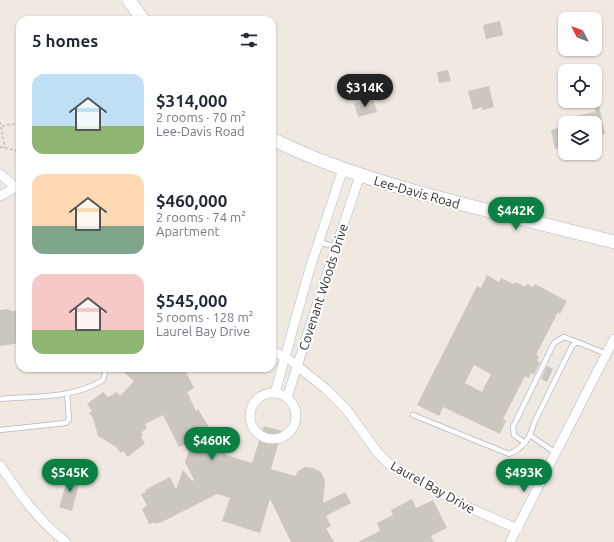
<!DOCTYPE html>
<html lang="en">
<head>
<meta charset="utf-8">
<style>
  body { margin:0; font-family:Ubuntu,sans-serif; background:#f2f2f3; color:#1f2937; height:100vh; display:flex; flex-direction:column; font-size:15px; white-space:nowrap }
  * { box-sizing:border-box; margin:0 }
  p { font-size:13px; color:#747a83 }
  .icon { flex:none; width:22px; height:22px; fill:none; stroke:currentColor; stroke-width:2; stroke-linecap:round; stroke-linejoin:round }
  .map { position:relative; flex:1; overflow:hidden }
  .sheet { position:absolute; left:16px; top:16px; width:260px; height:356px; display:flex; flex-direction:column; background:#fff; border-radius:12px; box-shadow:0 1px 3px #0004 }
  .sheet>* { flex:none }
  .needle { width:26px; rotate:312deg }
  .buttons { position:absolute; left:558px; top:12px; display:grid; gap:8px }
  .buttons a { display:grid; place-items:center; width:44px; height:44px; border-radius:8px; background:#fff; box-shadow:0 1px 3px #0004; font-size:20px }
  .price { position:absolute; translate:-50% -34px; padding:0 9px; border-radius:14px; background:#0b8043; color:#fff; font-size:13px; line-height:26px; filter:drop-shadow(0 1px 2px #0008) }
  .price::after { content:''; position:absolute; left:50%; top:24px; width:12px; height:9px; margin-left:-6px; background:inherit; clip-path:polygon(0 0,100% 0,50% 100%) }
  .price.current { background:#222; color:#fff }
  ul { padding:0; list-style:none }
  li { display:flex; align-items:center; gap:12px; height:100px; padding:0 16px }
  li span { display:grid; place-items:center; flex:none; width:112px; height:80px; border-radius:12px; color:#555 }
  li>.icon { margin-inline-start:auto }
  span .icon { width:48px; height:48px; fill:#fffc; stroke-width:1 }
  li b { font-size:17px }
  h2 { display:flex; justify-content:space-between; align-items:center; height:48px; padding:0 16px; font-size:17px }
  .map>svg:first-child { display:block }
</style>
</head>
<body>
<div class="map">
<svg width="614" height="542" viewBox="0 0 614 542">
  <rect width="100%" height="100%" fill="#efe9e1"/>
  <g fill="#cbc7bf" fill-rule="evenodd">
    <polygon points="500,21 503,35 486,39 483,25"/>
    <polygon points="448,70 451,81 439,83 437,72"/>
    <polygon points="489,86 494,107 482,110 482,107 473,110 468,91"/>
    <polygon points="373,99 377,112 358,117 354,103"/>
    <polygon points="599,105 605,134 595,136 595,123 565,123 564,119 594,112 595,114 595,106"/>
    <polygon points="565,126 565,147 555,149 551,130"/>
    <path d="M487,275L499,282L501,278L514,284L516,282L525,287L527,284L533,287L535,284L567,301L560,314L558,312L536,355L539,356L537,361L540,362L534,375L531,373L529,378L525,376L503,419L506,421L500,434L443,407L439,416L417,405L477,286L481,288ZM474,365L491,374L482,392L465,383Z"/>
    <polygon points="9,309 10,311 20,310 20,343 0,346 0,310"/>
    <polygon points="547,366 553,369 547,382 541,379"/>
    <polygon points="119,368 184,368 194,388 187,392 196,411 198,409 226,455 252,463 264,426 282,431 271,469 295,476 298,471 305,467 313,468 321,472 325,480 323,503 345,492 351,503 326,516 331,526 326,528 334,542 291,542 270,499 260,533 222,521 230,498 217,494 162,522 155,524 155,522 149,524 142,509 147,506 141,494 146,492 145,490 170,477 176,489 183,470 192,481 194,480 185,462 192,441 179,447 163,415 145,424 147,428 141,433 143,435 141,437 145,443 128,457 123,451 121,453 116,447 98,436 93,418 89,413 92,411 87,404 103,392 108,397 117,392 120,396 134,381"/>
    <polygon points="69,474 81,477 72,511 59,507"/>
    <polygon points="412,499 416,508 433,500 447,528 431,536 434,542 358,542 380,531 377,523 393,515 391,510"/>
  </g>
  <g fill="none" stroke-linecap="round" stroke-linejoin="round">
    <defs>
      <g id="lane">
        <polyline points="319,242 336,247"/>
        <path d="M0,399C34,396 73,399 103,380L105,373"/>
        <path d="M413,415L509,454C523,448 530,439 534,423L572,346L577,342L607,354"/>
        <polyline points="0,430 66,423 69,419 67,393"/>
        <polyline points="531,436 556,453"/>
        <polyline points="525,443 514,435 513,427 554,343 564,337 577,342"/>
      </g>
      <g id="street">
        <polyline points="0,174 15,187"/>
        <polyline points="0,196 20,185"/>
        <polyline points="272,351 290,360 326,389 346,409 378,453 389,464 463,505 518,529"/>
        <polyline points="275,393 310,268 343,169"/>
        <circle cx="273" cy="416" r="23"/>
        <polyline points="287,398 319,298 360,175"/>
        <path d="M0,465C19,493 39,522 66,542"/>
        <polyline points="510,542 614,339"/>
      </g>
      <g id="secondary">
        <polyline points="129,0 143,20"/>
        <path d="M272,139C335,170 402,189 470,206C518,218 566,230 614,242"/>
      </g>
    </defs>
    <use href="#lane" stroke="#b4b7c1" stroke-width="6"/>
    <use href="#street" stroke="#b4b7c1" stroke-width="10"/>
    <use href="#secondary" stroke="#b4b7c1" stroke-width="14"/>
    <g stroke="#c9c9c9" stroke-width="2" stroke-dasharray="3 2" stroke-linecap="butt">
      <polyline points="0,122 5,148"/>
      <polyline points="2,126 20,123"/>
      <polyline points="0,147 20,151"/>
    </g>
    <use href="#lane" stroke="#fff" stroke-width="4.5"/>
    <use href="#street" stroke="#fff" stroke-width="9"/>
    <use href="#secondary" stroke="#fff" stroke-width="13"/>
  </g>
  <g text-anchor="middle" stroke-width="4" stroke-linejoin="round" paint-order="stroke">
    <g font-size="13" fill="#2e2e2e" stroke="#fff">
      <text transform="translate(417 192) rotate(16)" y="5">Lee-Davis Road</text>
      <text transform="translate(323 287) rotate(-72)" y="5">Covenant Woods Drive</text>
      <text transform="translate(433 487) rotate(29)" y="5">Laurel Bay Drive</text>
    </g>
  </g>
</svg>
<div class="buttons">
<a><svg class="needle" viewBox="-14 -14 28 28"><path d="M0-13l5 13h-10z" fill="#e53935"/><path d="M0 13l5-13h-10z" fill="#747a83"/></svg></a>
<a><svg class="icon" aria-label="locate" viewBox="0 0 24 24"><circle cx="12" cy="12" r="6"/><path d="M12 2v4M12 18v4M2 12h4M18 12h4"/></svg></a>
<a><svg class="icon" aria-label="layers" viewBox="0 0 24 24"><path d="M12 4l9 5-9 5-9-5zM3 14l9 5 9-5"/></svg></a>
</div>
<b class="price current" style="left:365px;top:108px">$314K</b>
<b class="price" style="left:516px;top:231px">$442K</b>
<b class="price" style="left:212px;top:461px">$460K</b>
<b class="price" style="left:70px;top:493px">$545K</b>
<b class="price" style="left:524px;top:493px">$493K</b>
<section class="sheet">
<h2>5 homes<svg class="icon" aria-label="filters" viewBox="0 0 24 24"><path d="M4 7h16M4 17h16"/><circle cx="9" cy="7" r="2"/><circle cx="15" cy="17" r="2"/></svg></h2>
<ul>
<li><span style="background:linear-gradient(#bfe0f5 65%,#8fb573 0)"><svg class="icon" aria-label="home" viewBox="0 0 24 24"><path d="M3 11l9-7 9 7M6 9v11h12V9"/></svg></span><div><b>$314,000</b><p>2 rooms · 70 m²</p><p>Lee-Davis Road</p></div></li>
<li><span style="background:linear-gradient(#ffd9b3 65%,#7fa58c 0)"><svg class="icon" aria-label="home" viewBox="0 0 24 24"><path d="M3 11l9-7 9 7M6 9v11h12V9"/></svg></span><div><b>$460,000</b><p>2 rooms · 74 m²</p><p>Apartment</p></div></li>
<li><span style="background:linear-gradient(#f6c9c9 70%,#8fb573 0)"><svg class="icon" aria-label="home" viewBox="0 0 24 24"><path d="M3 11l9-7 9 7M6 9v11h12V9"/></svg></span><div><b>$545,000</b><p>5 rooms · 128 m²</p><p>Laurel Bay Drive</p></div></li>
</ul>
</section>
</div>
</body>
</html>
